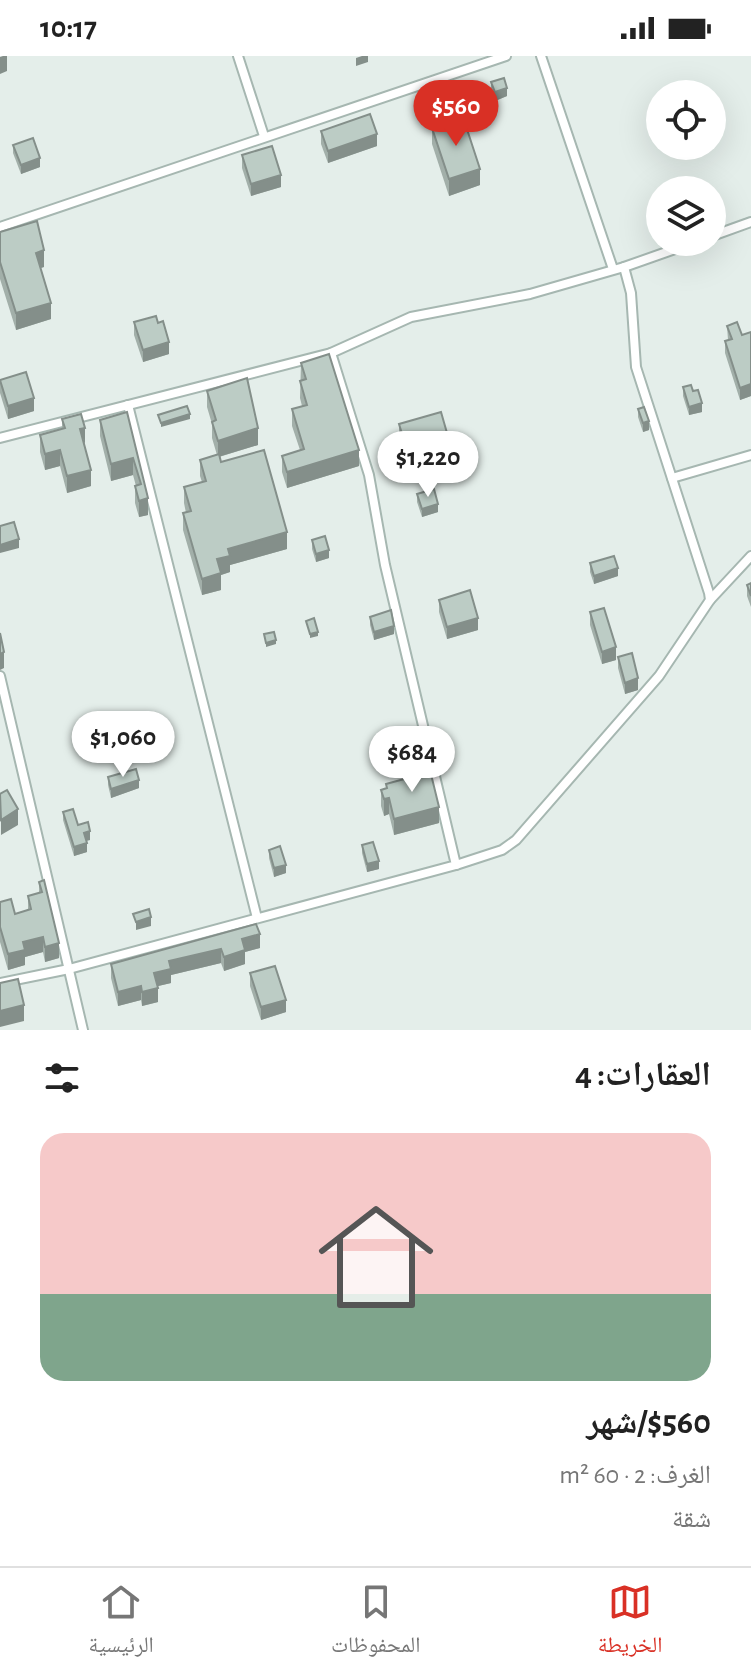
<!DOCTYPE html>
<html lang="ar">
<head>
<meta charset="utf-8">
<style>
  body { margin:0; font-family:"Alegreya Sans","Noto Naskh Arabic",sans-serif; background:#f2f2f2; color:#222; direction:rtl; height:100vh; display:flex; flex-direction:column; font-size:30px; white-space:nowrap }
  * { box-sizing:border-box; margin:0 }
  p { font-size:26px; color:#767676 }
  .icon { flex:none; width:44px; height:44px; fill:none; stroke:currentColor; stroke-width:2; stroke-linecap:round; stroke-linejoin:round }
  .map { position:relative; height:974px; overflow:hidden; direction:ltr }
  .drawer { display:flex; flex-direction:column; background:#fff; flex:1 }
  .drawer>* { flex:none }
  .fabs { position:absolute; left:646px; top:24px; display:grid; gap:16px }
  .fabs a { display:grid; place-items:center; width:80px; height:80px; border-radius:50%; background:#fff; box-shadow:0 8px 32px #0002; font-size:40px }
  .price { position:absolute; translate:-50% -68px; padding:0 18px; border-radius:28px; background:#fff; color:#222; font-size:26px; line-height:52px; filter:drop-shadow(0 2px 4px #0008) }
  .price::after { content:''; position:absolute; left:50%; top:48px; width:24px; height:18px; margin-left:-12px; background:inherit; clip-path:polygon(0 0,100% 0,50% 100%) }
  .price.current { background:#d93025; color:#fff }
  ul { padding:0; list-style:none }
  li { display:grid; align-content:center; gap:16px; height:424px; padding:0 40px }
  li+li { border-top:2px solid #e0e0e0 }
  li span { display:grid; place-items:center; height:248px; border-radius:24px; color:#555 }
  li>.icon { margin-inline-start:auto }
  span .icon { width:144px; height:144px; fill:#fffc; stroke-width:1 }
  li b { font-size:34px }
  h2 { display:flex; justify-content:space-between; align-items:center; height:96px; padding:0 40px; font-size:34px }
  .status { display:flex; justify-content:space-between; align-items:center; height:56px; padding:0 40px; background:#fff; direction:ltr }
  .status svg { height:22px; fill:currentColor }
  .tabs { display:flex; justify-content:space-around; align-items:center; height:112px; border-top:2px solid #e0e0e0; background:#fff; font-size:22px; color:#767676 }
  .tabs a { display:grid; justify-items:center; gap:4px }
  .tabs .current { color:#d93025 }
  .map>svg:first-child { display:block }
</style>
</head>
<body>
<div class="status"><b>10:17</b><svg viewBox="0 0 49 12"><path d="M0 12V9h3v3zM5 12V6h3v6zM10 12V3h3v9zM15 12V0h3v12zM26 1h20v11H26zM47 4h2v5h-2z"/></svg></div>
<div class="map">
<svg width="751" height="974" viewBox="0 0 751 974">
  <rect width="100%" height="100%" fill="#e4eeea"/>
  <g fill="none" stroke-linecap="round" stroke-linejoin="round">
    <defs>
      <g id="minor">
        <polyline points="238,0 264,80"/>
        <polyline points="541,0 613,213"/>
        <polyline points="0,171 506,0"/>
        <polyline points="712,180 751,166"/>
        <polyline points="624,211 695,186"/>
        <polyline points="331,297 411,261 530,238 624,211 631,237 636,311 709,537 710,544 659,620 516,784 502,794 456,809"/>
        <polyline points="128,349 257,862"/>
        <polyline points="0,382 331,297 369,419 385,509 456,809 69,913 0,927"/>
        <polyline points="672,422 751,399"/>
        <polyline points="710,544 751,500"/>
        <polyline points="0,620 83,974"/>
      </g>
    </defs>
    <use href="#minor" stroke="#a6b7b1" stroke-width="12"/>
    <use href="#minor" stroke="#fff" stroke-width="8"/>
  </g>
  <g fill="#a2afa9">
    <polygon points="491,26 507,40 495,45 491,35"/>
    <polygon points="432,72 480,129 449,140 432,88"/>
    <polygon points="321,75 377,90 328,107 321,88"/>
    <polygon points="13,89 40,111 21,118 13,97"/>
    <polygon points="242,99 281,131 251,140 242,112"/>
    <polygon points="0,176 44,211 41,212 51,263 16,274 0,223"/>
    <polygon points="134,266 158,267 169,298 143,306 134,279"/>
    <polygon points="727,270 742,279 751,276 751,340 740,344 725,297 725,285 728,284"/>
    <polygon points="301,307 359,410 287,432 282,416 282,400 300,394 292,370 292,353 302,350 300,342"/>
    <polygon points="0,324 34,355 8,363 0,337"/>
    <polygon points="683,331 702,356 689,359 683,340"/>
    <polygon points="207,335 258,389 219,401 221,406 287,493 230,509 230,516 221,519 221,534 202,539 183,474 183,457 186,457 184,447 184,431 202,426 200,420 200,404 217,399 212,382 212,368 207,351"/>
    <polygon points="638,353 649,374 643,376 638,361"/>
    <polygon points="127,356 148,459 139,461 135,447 135,430 136,430 133,419 111,425 100,380 100,364"/>
    <polygon points="62,363 84,389 91,430 67,437 60,410 45,414 40,396 40,379 62,373"/>
    <polygon points="399,368 451,408 410,420 399,385"/>
    <polygon points="417,438 438,456 422,461 417,446"/>
    <polygon points="312,484 329,502 316,506 312,493"/>
    <polygon points="590,507 618,520 594,528 590,516"/>
    <polygon points="751,527 751,551 747,540 747,529"/>
    <polygon points="439,544 478,574 447,583 439,556"/>
    <polygon points="590,556 616,604 602,608 590,569"/>
    <polygon points="370,561 394,578 374,584 370,569"/>
    <polygon points="618,601 638,634 625,638 618,612"/>
    <polygon points="418,713 439,767 394,779 389,758 384,760 381,750 381,734 386,732 386,728 418,719"/>
    <polygon points="108,721 139,732 111,742 108,729"/>
    <polygon points="63,756 78,769 90,784 86,785 87,796 74,800 63,764"/>
    <polygon points="362,789 379,813 367,816 362,797"/>
    <polygon points="269,794 286,817 274,821 269,802"/>
    <polygon points="39,826 59,902 45,906 43,896 25,901 25,909 8,914 0,886 0,846 15,858 28,854 28,840 39,837"/>
    <polygon points="256,868 260,892 245,896 245,908 224,915 221,907 171,919 171,927 158,930 158,946 142,950 141,944 118,950 111,922 111,908"/>
    <polygon points="250,917 286,956 261,964 250,930"/>
  </g>
  <g fill="#848f8a">
    <polygon points="3,0 7,0 7,15 0,18 0,1"/>
    <polygon points="362,0 368,0 368,6 356,10 356,2"/>
    <polygon points="507,32 507,40 495,45 495,36"/>
    <polygon points="377,78 377,90 328,107 328,95"/>
    <polygon points="40,102 40,111 21,118 21,109"/>
    <polygon points="480,113 480,129 449,140 449,123"/>
    <polygon points="281,119 281,131 251,140 251,128"/>
    <polygon points="44,194 44,211 36,213 36,197"/>
    <polygon points="51,247 51,263 16,274 16,257"/>
    <polygon points="169,286 169,298 143,306 143,294"/>
    <polygon points="751,328 751,340 740,344 740,332"/>
    <polygon points="34,342 34,355 8,363 8,350"/>
    <polygon points="702,347 702,356 689,359 689,351"/>
    <polygon points="190,358 190,363 161,371 161,367"/>
    <polygon points="649,365 649,374 643,376 643,367"/>
    <polygon points="85,372 85,389 80,373"/>
    <polygon points="258,372 258,389 218,401 218,385"/>
    <polygon points="451,391 451,408 410,420 410,404"/>
    <polygon points="60,394 60,410 45,414 45,398"/>
    <polygon points="359,394 359,410 287,432 287,416"/>
    <polygon points="133,402 133,419 111,425 111,408"/>
    <polygon points="91,414 91,430 67,437 67,420"/>
    <polygon points="148,442 148,459 139,461 139,445"/>
    <polygon points="438,448 438,456 422,461 422,453"/>
    <polygon points="287,476 287,493 230,509 230,516 221,519 221,534 202,539 202,523 217,503 228,493"/>
    <polygon points="19,483 19,492 0,497 0,489"/>
    <polygon points="329,494 329,502 316,506 316,498"/>
    <polygon points="618,512 618,520 594,528 594,520"/>
    <polygon points="478,562 478,574 447,583 447,571"/>
    <polygon points="394,570 394,578 374,584 374,576"/>
    <polygon points="318,576 318,580 310,582 310,578"/>
    <polygon points="276,584 276,588 266,591 266,587"/>
    <polygon points="616,591 616,604 602,608 602,596"/>
    <polygon points="4,596 4,612 0,614 0,598"/>
    <polygon points="638,622 638,634 625,638 625,627"/>
    <polygon points="139,724 139,732 111,742 111,733"/>
    <polygon points="389,742 389,758 384,760 384,743"/>
    <polygon points="439,751 439,767 394,779 394,763"/>
    <polygon points="18,753 18,769 1,779 1,764"/>
    <polygon points="90,775 90,784 84,785 84,777"/>
    <polygon points="87,787 87,796 74,800 74,791"/>
    <polygon points="379,805 379,813 367,816 367,808"/>
    <polygon points="286,809 286,817 274,821 274,812"/>
    <polygon points="151,861 151,870 136,874 136,866"/>
    <polygon points="260,878 260,892 245,896 245,908 224,915 224,901 242,883"/>
    <polygon points="43,881 43,896 25,901 25,909 8,914 8,898 23,886"/>
    <polygon points="59,887 59,902 45,906 45,891"/>
    <polygon points="221,893 221,907 171,919 171,927 154,931 154,917 169,905"/>
    <polygon points="141,930 141,944 118,950 118,936"/>
    <polygon points="158,932 158,946 142,950 142,936"/>
    <polygon points="286,944 286,956 261,964 261,951"/>
    <polygon points="24,949 24,965 0,971 0,955"/>
  </g>
  <g fill="#bcccc5" stroke="#848f8a" stroke-width="2">
    <polygon points="504,22 507,32 495,36 491,26"/>
    <polygon points="370,58 377,78 328,95 321,75"/>
    <polygon points="463,61 480,113 449,123 432,72"/>
    <polygon points="33,82 40,102 21,109 13,89"/>
    <polygon points="272,90 281,119 251,128 242,99"/>
    <polygon points="37,165 44,194 36,197 51,247 16,257 0,206 0,176"/>
    <polygon points="156,260 158,267 163,265 169,286 143,294 134,266"/>
    <polygon points="737,266 742,279 751,276 751,328 740,332 725,285 732,283 727,270"/>
    <polygon points="329,298 359,394 287,416 282,400 304,393 292,353 307,349 300,325 306,323 301,307"/>
    <polygon points="26,316 34,342 8,350 0,324"/>
    <polygon points="247,322 258,372 218,385 212,366 216,364 207,335"/>
    <polygon points="691,329 693,335 698,334 702,347 689,351 683,331"/>
    <polygon points="187,350 190,358 161,367 158,359"/>
    <polygon points="644,351 649,365 643,367 638,353"/>
    <polygon points="127,356 148,442 139,445 135,430 141,428 133,402 111,408 100,364"/>
    <polygon points="441,356 451,391 410,404 399,368"/>
    <polygon points="81,358 85,372 80,373 91,414 67,420 60,394 45,398 40,379 65,372 62,363"/>
    <polygon points="264,394 287,476 228,493 230,500 217,503 221,517 202,523 183,457 191,455 184,431 206,425 200,404 219,398 221,406"/>
    <polygon points="434,433 438,448 422,453 417,438"/>
    <polygon points="14,466 19,483 0,489 0,470"/>
    <polygon points="325,480 329,494 316,498 312,484"/>
    <polygon points="614,500 618,512 594,520 590,507"/>
    <polygon points="751,527 751,540 747,529"/>
    <polygon points="470,534 478,562 447,571 439,544"/>
    <polygon points="604,552 616,591 602,596 590,556"/>
    <polygon points="391,554 394,570 374,576 370,561"/>
    <polygon points="314,562 318,576 310,578 306,565"/>
    <polygon points="274,576 276,584 266,587 264,578"/>
    <polygon points="0,577 4,596 0,598"/>
    <polygon points="632,597 638,622 625,627 618,601"/>
    <polygon points="429,710 439,751 394,763 389,742 384,743 381,734 387,732 386,728 419,719 418,713"/>
    <polygon points="136,713 139,724 111,733 108,721"/>
    <polygon points="7,734 18,753 1,764 0,738"/>
    <polygon points="73,753 78,769 88,766 90,775 84,777 87,787 74,791 63,756"/>
    <polygon points="373,786 379,805 367,808 362,789"/>
    <polygon points="280,790 286,809 274,812 269,794"/>
    <polygon points="44,824 59,887 45,891 43,881 23,886 25,894 8,898 0,871 0,846 11,843 15,858 31,853 28,840 42,836 39,826"/>
    <polygon points="149,853 151,861 136,866 133,858"/>
    <polygon points="256,868 260,878 242,883 245,894 224,901 221,893 169,905 171,913 154,917 158,932 142,936 141,930 118,936 111,908"/>
    <polygon points="275,910 286,944 261,951 250,917"/>
    <polygon points="18,923 24,949 0,955 0,927"/>
  </g>
</svg>
<div class="fabs">
<a><svg class="icon" aria-label="locate" viewBox="0 0 24 24"><circle cx="12" cy="12" r="6"/><path d="M12 2v4M12 18v4M2 12h4M18 12h4"/></svg></a>
<a><svg class="icon" aria-label="layers" viewBox="0 0 24 24"><path d="M12 4l9 5-9 5-9-5zM3 14l9 5 9-5"/></svg></a>
</div>
<b class="price current" style="left:456px;top:92px">$560</b>
<b class="price" style="left:428px;top:443px">$1,220</b>
<b class="price" style="left:123px;top:723px">$1,060</b>
<b class="price" style="left:412px;top:738px">$684</b>
</div>
<section class="drawer">
<h2>العقارات: 4<svg class="icon" aria-label="filters" viewBox="0 0 24 24"><path d="M4 7h16M4 17h16"/><circle cx="9" cy="7" r="2"/><circle cx="15" cy="17" r="2"/></svg></h2>
<ul>
<li><span style="background:linear-gradient(#f6c9c9 65%,#7fa58c 0)"><svg class="icon" aria-label="home" viewBox="0 0 24 24"><path d="M3 11l9-7 9 7M6 9v11h12V9"/></svg></span><div><b>$560/شهر</b><p>الغرف: 2 · 60 m²</p><p>شقة</p></div></li>
</ul>
</section>
<nav class="tabs">
<a class="current"><svg class="icon" aria-label="map" viewBox="0 0 24 24"><path d="M3 6l6-2 6 2 6-2v14l-6 2-6-2-6 2zM9 4v14M15 6v14"/></svg>الخريطة</a>
<a><svg class="icon" aria-label="saved" viewBox="0 0 24 24"><path d="M7 4h10v16l-5-4-5 4z"/></svg>المحفوظات</a>
<a><svg class="icon" aria-label="home" viewBox="0 0 24 24"><path d="M3 11l9-7 9 7M6 9v11h12V9"/></svg>الرئيسية</a>
</nav>
</body>
</html>
